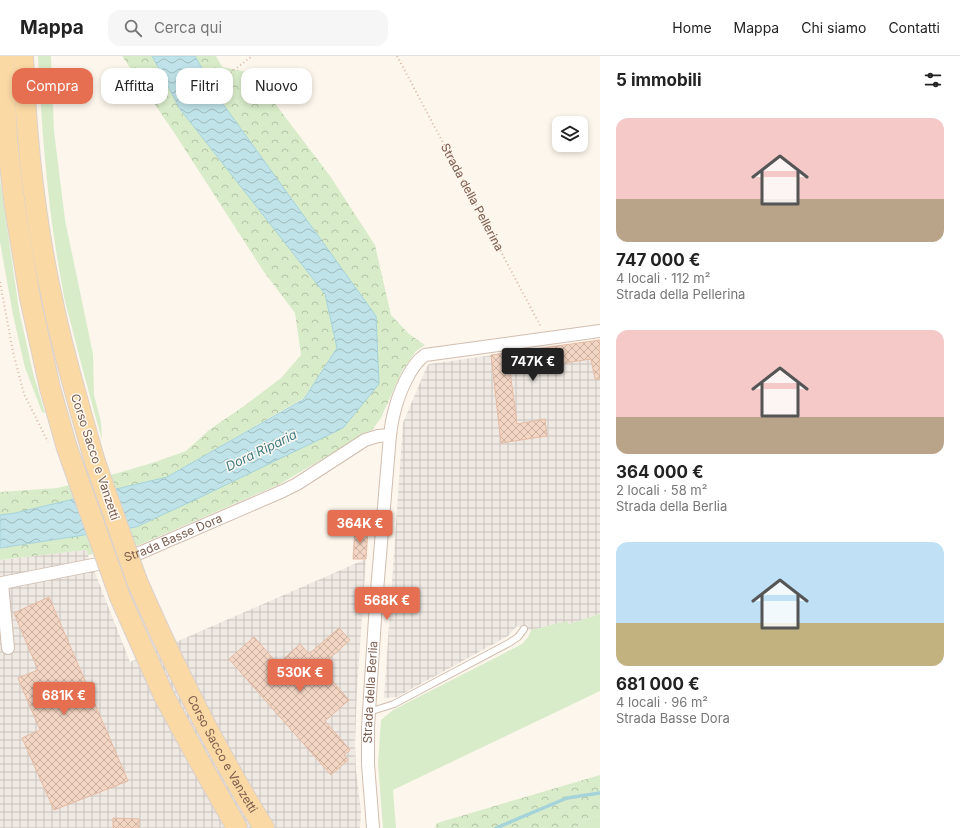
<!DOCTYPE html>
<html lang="it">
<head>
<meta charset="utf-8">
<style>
  body { margin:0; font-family:Inter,sans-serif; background:#f6f6f6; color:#222; height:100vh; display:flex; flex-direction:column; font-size:15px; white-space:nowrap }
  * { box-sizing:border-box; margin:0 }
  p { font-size:13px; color:#767676 }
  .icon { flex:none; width:22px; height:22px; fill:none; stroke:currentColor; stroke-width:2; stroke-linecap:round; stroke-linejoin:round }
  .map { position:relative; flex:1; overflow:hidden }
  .drawer { display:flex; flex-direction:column; background:#fff; width:360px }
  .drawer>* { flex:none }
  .banner { position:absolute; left:12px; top:12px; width:380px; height:36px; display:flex; gap:8px }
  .tools { position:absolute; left:552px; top:60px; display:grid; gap:8px }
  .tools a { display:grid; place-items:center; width:36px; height:36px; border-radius:8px; background:#fff; box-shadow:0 2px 6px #0003; font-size:20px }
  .price { position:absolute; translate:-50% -34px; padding:0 9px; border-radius:4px; background:#e76f51; color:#fff; font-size:13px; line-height:26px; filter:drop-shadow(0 1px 2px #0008) }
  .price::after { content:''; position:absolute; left:50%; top:24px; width:12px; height:9px; margin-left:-6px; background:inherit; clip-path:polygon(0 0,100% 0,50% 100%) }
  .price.on { background:#222; color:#fff }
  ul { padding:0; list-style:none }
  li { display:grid; align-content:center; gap:8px; height:212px; padding:0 16px }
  li span { display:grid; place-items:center; height:124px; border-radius:12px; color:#555 }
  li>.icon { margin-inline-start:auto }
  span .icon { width:72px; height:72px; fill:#fffc; stroke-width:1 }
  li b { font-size:17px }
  h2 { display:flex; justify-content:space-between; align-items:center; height:48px; padding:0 16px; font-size:17px }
  .tag { padding:0 14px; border-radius:12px; background:#fff; box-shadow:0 2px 6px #0003; font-size:14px; line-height:36px }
  .tag.on { background:#e76f51; color:#fff }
  header { display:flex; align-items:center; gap:24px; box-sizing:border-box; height:56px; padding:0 20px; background:#fff; border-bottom:1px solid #e0e0e0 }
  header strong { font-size:19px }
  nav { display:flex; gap:22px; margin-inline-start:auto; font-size:14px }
  .search { width:280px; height:36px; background:#f6f6f6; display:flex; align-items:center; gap:10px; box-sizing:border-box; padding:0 14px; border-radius:12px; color:#767676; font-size:15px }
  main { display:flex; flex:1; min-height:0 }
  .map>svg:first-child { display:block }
</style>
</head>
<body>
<header>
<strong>Mappa</strong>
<div class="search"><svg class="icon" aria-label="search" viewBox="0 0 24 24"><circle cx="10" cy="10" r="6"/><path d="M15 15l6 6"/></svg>Cerca qui</div>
<nav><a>Home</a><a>Mappa</a><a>Chi siamo</a><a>Contatti</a></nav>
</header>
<main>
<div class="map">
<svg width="600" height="772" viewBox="0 0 600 772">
  <defs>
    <pattern id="industrial-grid" width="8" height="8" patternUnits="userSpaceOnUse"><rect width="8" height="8" fill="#efe9e4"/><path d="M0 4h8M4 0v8" fill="none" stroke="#c7c0bb"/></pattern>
    <pattern id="forest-crowns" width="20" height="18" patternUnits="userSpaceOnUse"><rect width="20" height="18" fill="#d8ecc9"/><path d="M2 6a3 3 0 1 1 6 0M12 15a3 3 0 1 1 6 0" fill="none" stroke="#b4c2a5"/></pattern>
    <pattern id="water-waves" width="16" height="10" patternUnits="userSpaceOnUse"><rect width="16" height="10" fill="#bfe3e8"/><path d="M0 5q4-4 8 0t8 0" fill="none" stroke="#a0bbbe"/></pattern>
    <pattern id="building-cross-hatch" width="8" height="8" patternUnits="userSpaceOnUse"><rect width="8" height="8" fill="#f3d5c3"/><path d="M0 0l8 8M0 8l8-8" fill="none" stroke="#cab0a1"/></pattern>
  </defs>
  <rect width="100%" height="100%" fill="#fdf6ec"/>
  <g fill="url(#industrial-grid)">
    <polygon points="600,284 600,558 569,568 567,566 531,574 524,573 517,570 508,580 397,641 384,642 403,367 427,310 429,308"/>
    <polygon points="86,494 130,606 366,503 357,634 355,688 356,714 361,755 360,772 0,772 0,504"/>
  </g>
  <g fill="#d8ecc9">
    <path d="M38,0H51L54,75L65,164L93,298L94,339L101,366L102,384C92,348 82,312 73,276C70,262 65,249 63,235C48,157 42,79 38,0Z"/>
    <polygon points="0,122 19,254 33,317 45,357 42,356 25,312 13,259 0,186"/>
    <polygon points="600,558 600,635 393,734 396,772 383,772 378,708 381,664 393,654 522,588 528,581 531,574 567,565 569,568"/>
    <polygon points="600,760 600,772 576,772 584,764"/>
  </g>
  <g fill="url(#forest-crowns)">
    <polygon points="122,0 152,0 180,53 325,238 337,292 304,342 167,421 15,457 0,459 0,436 57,432 118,417 155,406 186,395 209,374 244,350 281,322 301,299 295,257 264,216 175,78"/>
    <polygon points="195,0 216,0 222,11 252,17 330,120 375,189 391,259 409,278 425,289 416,295 402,315 381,362 372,374 278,429 139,489 88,499 86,494 0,504 0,492 136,471 343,372 376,260 218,41"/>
    <polygon points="600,719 600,760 584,764 576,772 435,772 437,767"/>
  </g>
  <polygon fill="url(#water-waves)" stroke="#a5d3da" points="152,0 195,0 218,41 376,260 379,328 343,372 203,440 136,471 0,492 0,459 15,457 167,421 304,343 337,292 325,238 180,53"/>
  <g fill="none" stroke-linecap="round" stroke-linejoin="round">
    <polyline stroke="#a5d3da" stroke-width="3.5" points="496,772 567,742 600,737"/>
  </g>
  <g fill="url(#building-cross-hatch)" stroke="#e6bba3">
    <polygon points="600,284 600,323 595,323 591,303 510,315 517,368 545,363 547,380 501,387 491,299"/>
    <polygon points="355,472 368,473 366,503 353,503"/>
    <polygon points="49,541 128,725 54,754 22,682 40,674 18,622 38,614 14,557"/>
    <polygon points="339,572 350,584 320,611 349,644 325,665 350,694 344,699 348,704 331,719 229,603 254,581 278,608 300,588 309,598"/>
    <polygon points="113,762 139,763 139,772 113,772"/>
  </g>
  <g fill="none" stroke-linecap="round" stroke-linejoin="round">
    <defs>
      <polyline id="lane" points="369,656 394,648 509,587 518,581 524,573"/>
      <g id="street">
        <path id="s2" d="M8,592L2,527L118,504L142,496L283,435L297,428L365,384L378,380L390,379"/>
        <path id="s3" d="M373,772L368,708V671L376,547L390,379C391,371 392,364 394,357C398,339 410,309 425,299L600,275"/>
      </g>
      <g id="primary">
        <polyline points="3,0 7,83 15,151 30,242 50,332 67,392 77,420"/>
        <path d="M23,0C26,83 35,166 53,247C64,301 80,353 95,406"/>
        <path id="s4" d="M137,525C174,610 215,693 264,772"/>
        <polyline points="120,541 164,640 198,703 237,772"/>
      </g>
    </defs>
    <use href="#lane" stroke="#d1beb0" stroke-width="8"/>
    <use href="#street" stroke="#d1beb0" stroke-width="14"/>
    <use href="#primary" stroke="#dad1cd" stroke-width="22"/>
    <g stroke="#d9b8a5" stroke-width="2" stroke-dasharray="1 3" stroke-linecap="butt">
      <path id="s1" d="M397,0L541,271"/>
      <polyline points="215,29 252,0"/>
      <polyline points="0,226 13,296 24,338 48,386"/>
    </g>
    <use href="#lane" stroke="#fff" stroke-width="6"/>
    <use href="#street" stroke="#fff" stroke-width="12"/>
    <use href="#primary" stroke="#fbd9a5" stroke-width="20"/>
    <defs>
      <g id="primary-bridge">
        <polyline points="95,406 137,525"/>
        <polyline points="77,420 120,541"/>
      </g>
    </defs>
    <use href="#primary-bridge" stroke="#dad1cd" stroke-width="22" stroke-linecap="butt"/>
    <use href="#primary-bridge" stroke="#fbd9a5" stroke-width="20"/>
  </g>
  <g text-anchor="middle" stroke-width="3" stroke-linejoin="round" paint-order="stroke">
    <g font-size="12" fill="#7a5c4d" stroke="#fffaf3">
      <text dy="4" stroke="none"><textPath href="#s1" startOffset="160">Strada della Pellerina</textPath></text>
      <text transform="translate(95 401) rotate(72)" y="4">Corso Sacco e Vanzetti</text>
      <text dy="4" stroke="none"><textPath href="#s2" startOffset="243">Strada Basse Dora</textPath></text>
      <text dy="4" stroke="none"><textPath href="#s3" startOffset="136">Strada della Berlia</textPath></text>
      <text dy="4" stroke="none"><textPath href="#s4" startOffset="193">Corso Sacco e Vanzetti</textPath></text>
    </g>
    <g font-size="13" font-style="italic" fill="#437c86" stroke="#fffaf3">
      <text transform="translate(261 394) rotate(-26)" y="5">Dora Riparia</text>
    </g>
  </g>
</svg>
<div class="tools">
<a><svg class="icon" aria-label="layers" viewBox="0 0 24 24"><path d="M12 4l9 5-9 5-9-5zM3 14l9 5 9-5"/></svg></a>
</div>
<b class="price on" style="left:533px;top:326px">747K €</b>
<b class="price" style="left:360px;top:488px">364K €</b>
<b class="price" style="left:387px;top:565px">568K €</b>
<b class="price" style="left:300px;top:637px">530K €</b>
<b class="price" style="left:64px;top:660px">681K €</b>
<div class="banner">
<a class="tag on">Compra</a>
<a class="tag">Affitta</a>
<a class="tag">Filtri</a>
<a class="tag">Nuovo</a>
</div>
</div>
<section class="drawer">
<h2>5 immobili<svg class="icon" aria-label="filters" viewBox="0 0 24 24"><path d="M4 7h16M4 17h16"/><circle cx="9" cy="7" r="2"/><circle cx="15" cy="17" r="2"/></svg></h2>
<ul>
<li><span style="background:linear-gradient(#f6c9c9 65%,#b9a48a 0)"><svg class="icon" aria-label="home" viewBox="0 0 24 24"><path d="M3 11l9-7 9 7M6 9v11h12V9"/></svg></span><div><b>747 000 €</b><p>4 locali · 112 m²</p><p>Strada della Pellerina</p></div></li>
<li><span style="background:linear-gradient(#f6c9c9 70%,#b9a48a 0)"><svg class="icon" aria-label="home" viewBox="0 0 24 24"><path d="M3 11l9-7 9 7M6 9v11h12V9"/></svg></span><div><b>364 000 €</b><p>2 locali · 58 m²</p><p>Strada della Berlia</p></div></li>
<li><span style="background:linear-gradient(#bfe0f5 65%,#c2b280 0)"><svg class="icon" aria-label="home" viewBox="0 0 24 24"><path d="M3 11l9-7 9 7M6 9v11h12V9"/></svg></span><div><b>681 000 €</b><p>4 locali · 96 m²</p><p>Strada Basse Dora</p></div></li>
</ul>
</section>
</main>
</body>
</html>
